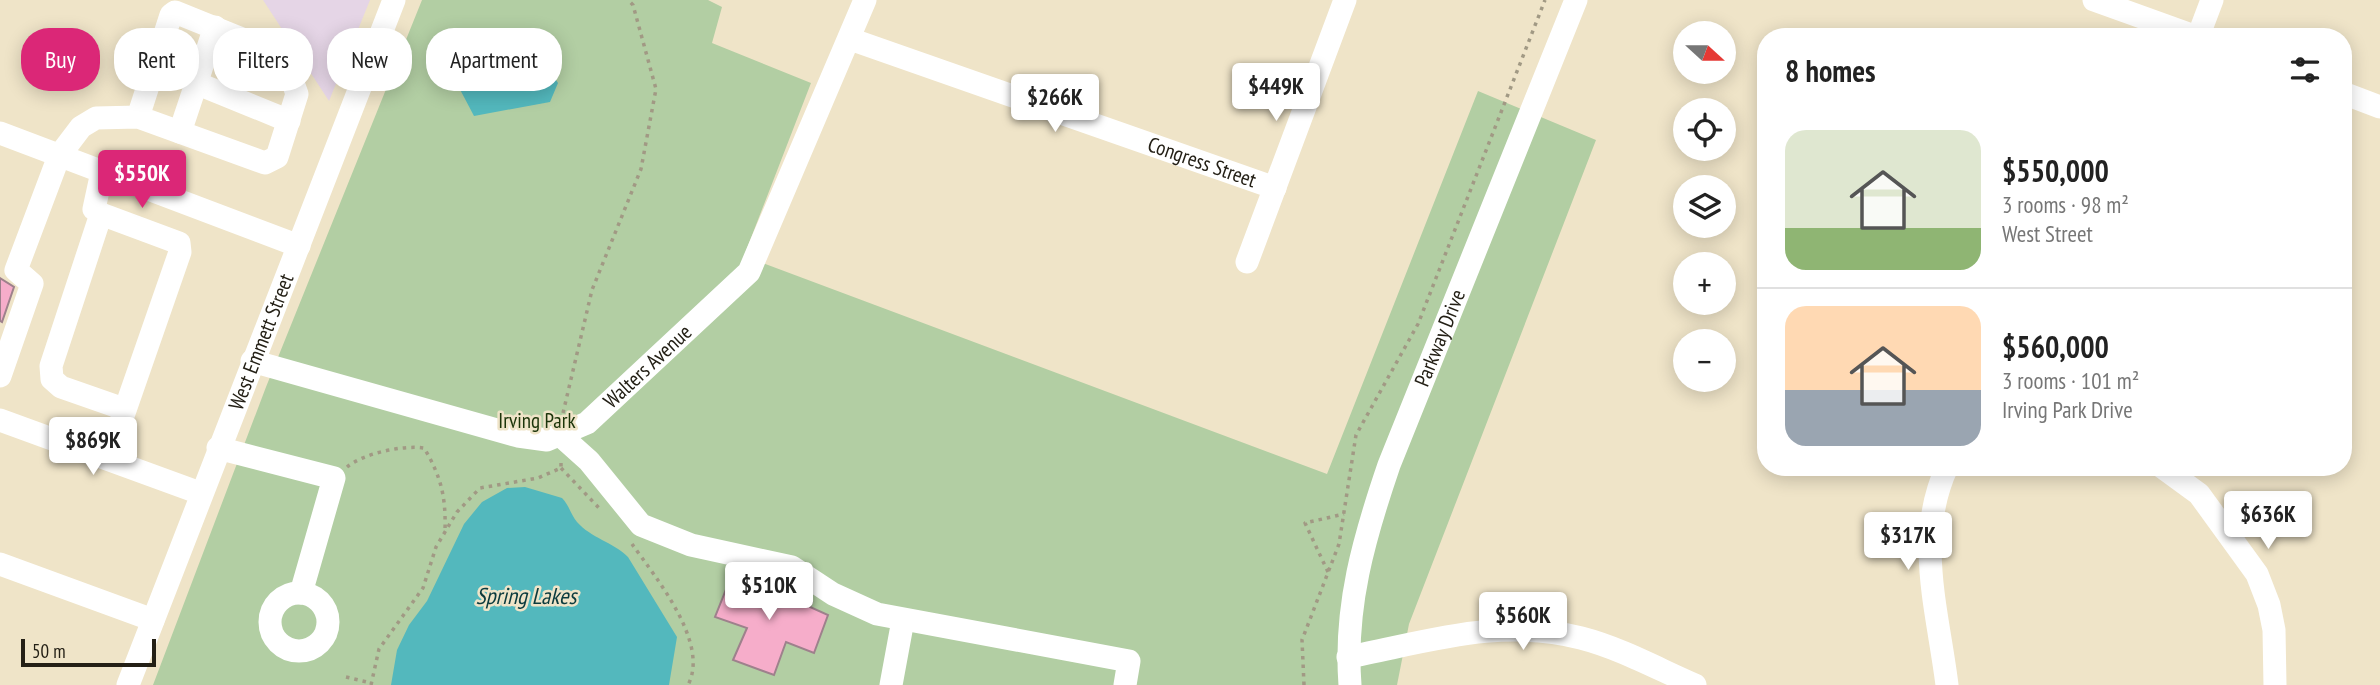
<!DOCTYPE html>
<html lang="en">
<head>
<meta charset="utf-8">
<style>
  body { margin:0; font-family:"PT Sans Narrow",sans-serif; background:#f2f2f2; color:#222; height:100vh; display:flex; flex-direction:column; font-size:26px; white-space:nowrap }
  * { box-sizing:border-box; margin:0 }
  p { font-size:23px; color:#767676 }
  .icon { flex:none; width:38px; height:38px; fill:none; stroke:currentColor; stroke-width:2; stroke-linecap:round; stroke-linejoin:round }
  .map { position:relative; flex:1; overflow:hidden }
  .sheet { position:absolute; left:1757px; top:28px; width:595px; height:448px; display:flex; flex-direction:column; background:#fff; border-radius:28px; box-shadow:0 4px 18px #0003 }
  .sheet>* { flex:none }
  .hud { position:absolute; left:21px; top:28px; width:665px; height:63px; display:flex; gap:14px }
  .needle { width:46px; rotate:111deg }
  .fabs { position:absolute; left:1673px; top:21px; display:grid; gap:14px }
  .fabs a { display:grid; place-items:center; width:63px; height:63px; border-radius:50%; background:#fff; box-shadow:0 4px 18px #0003; font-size:35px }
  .scale { position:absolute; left:21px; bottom:18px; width:135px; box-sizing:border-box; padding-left:7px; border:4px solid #242016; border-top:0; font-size:19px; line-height:24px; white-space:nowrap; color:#242016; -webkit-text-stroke:5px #efe4c8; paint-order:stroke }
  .price { position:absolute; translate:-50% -60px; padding:0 16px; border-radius:7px; background:#fff; color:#222; font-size:23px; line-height:46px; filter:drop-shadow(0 2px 4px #0008) }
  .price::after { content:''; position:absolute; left:50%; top:42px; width:21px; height:16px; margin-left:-10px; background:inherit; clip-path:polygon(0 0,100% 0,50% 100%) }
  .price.selected { background:#db2777; color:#fff }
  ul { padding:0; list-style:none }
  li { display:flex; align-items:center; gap:21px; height:175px; padding:0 28px }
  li+li { border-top:2px solid #e0e0e0 }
  li span { display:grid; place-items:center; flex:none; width:196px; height:140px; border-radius:21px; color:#555 }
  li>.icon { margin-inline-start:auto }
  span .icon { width:84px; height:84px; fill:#fffc; stroke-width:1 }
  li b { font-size:30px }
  h2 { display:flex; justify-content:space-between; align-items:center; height:84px; padding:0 28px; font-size:30px }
  .tag { padding:0 24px; border-radius:28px; background:#fff; box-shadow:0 4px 18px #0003; font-size:24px; line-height:63px }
  .tag.selected { background:#db2777; color:#fff }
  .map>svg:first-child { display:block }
</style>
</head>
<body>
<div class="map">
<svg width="2380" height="685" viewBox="0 0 2380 685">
  <rect width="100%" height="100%" fill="#efe4c8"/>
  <polygon fill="#e5d5e6" points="263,0 370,0 329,101"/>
  <polygon fill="#b2cea3" points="422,0 708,0 722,7 712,43 811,83 744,256 1327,474 1478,91 1596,140 1409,624 1397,685 153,685 266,387"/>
  <g fill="#53b8bd">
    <polygon points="466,32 502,56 543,61 558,83 550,102 474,116 445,61 450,41"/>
    <path d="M525,487L562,498C569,505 571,515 577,522C591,538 613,542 628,557L677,637L669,685H391L397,650L409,625L427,601L464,524L482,502L507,488Z"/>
  </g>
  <g fill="#f6adca" stroke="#9e818c" stroke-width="2">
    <polygon points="0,278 14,287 2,322 0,321"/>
    <polygon points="755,573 769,579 765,587 812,602 810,607 828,615 814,653 786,642 774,675 733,660 747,628 715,617 731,577 751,584"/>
  </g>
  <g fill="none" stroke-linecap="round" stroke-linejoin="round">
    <g stroke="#a19984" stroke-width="3.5" stroke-dasharray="3.5 5" stroke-linecap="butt">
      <polyline points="563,413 592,290 641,169 656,89 633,5 628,0"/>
      <path d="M347,467C364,453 403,445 424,448C441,476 446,497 445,530"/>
      <polyline points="561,468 599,508"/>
      <path d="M632,544C656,578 710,643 688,685"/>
      <polyline points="1328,572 1305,523 1344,514"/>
      <polyline points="346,677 371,683"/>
      <polyline points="371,685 379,649 423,588 436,547 457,512 480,488 538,478 561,468 561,462"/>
      <polyline points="1304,685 1302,640 1339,544 1356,435 1418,324 1545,0"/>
    </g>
    <g stroke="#fff" stroke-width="23">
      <polyline points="2094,0 2197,37"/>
      <polyline points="2198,37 2212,0"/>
      <path id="s1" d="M850,39L1275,188"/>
      <polyline points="196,83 289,121"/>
      <polyline points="2343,93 2380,107"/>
      <polyline points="180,132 215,27"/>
      <polyline points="0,133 299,246"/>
      <polyline points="102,172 94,209 101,214 179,243 180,252 108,459"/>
      <polyline points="101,214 51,366 52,379 61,387 124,409"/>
      <polyline points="1247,262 1345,0"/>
      <path id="s2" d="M252,361L518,436L547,440L587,423L749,272L865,0"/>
      <polyline points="0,376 32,284 16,270 59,156 81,127 96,118 138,117 265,163 277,157 297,94 292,80 252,43 175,12 171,15 138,117"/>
      <polyline points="0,420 200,493"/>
      <polyline points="560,435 589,461 641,525 691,545 792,567 833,594 877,614 1129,661 1125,685"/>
      <polyline points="218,448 334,478 301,593"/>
      <path d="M1947,467C1914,538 1938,611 1947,685"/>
      <polyline points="2162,467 2199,494 2257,574 2269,605 2274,630 2275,685"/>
      <polyline points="0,564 153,620"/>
      <circle cx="299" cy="622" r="29"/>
      <path d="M1348,657C1427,642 1500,617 1581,638C1620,648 1658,669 1695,685"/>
      <path id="s3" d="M128,685L394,0"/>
      <polyline points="891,685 903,620"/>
      <path id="s4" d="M1350,685C1344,607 1364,538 1389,465L1576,0"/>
    </g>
  </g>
  <g text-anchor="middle" stroke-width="5" stroke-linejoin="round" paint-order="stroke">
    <g font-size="21" fill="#242016" stroke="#efe4c8">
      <text dy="7" stroke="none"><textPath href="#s1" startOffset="373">Congress Street</textPath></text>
      <text dy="7" stroke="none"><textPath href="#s4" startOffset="362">Parkway Drive</textPath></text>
      <text dy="7" stroke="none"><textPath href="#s3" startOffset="368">West Emmett Street</textPath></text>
      <text dy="7" stroke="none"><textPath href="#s2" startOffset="432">Walters Avenue</textPath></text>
    </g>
    <g font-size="21" fill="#1c350a" stroke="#efe4c8">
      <text x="537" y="428">Irving Park</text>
    </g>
    <g font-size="23" font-style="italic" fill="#0b3b3e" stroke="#efe4c8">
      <text x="526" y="604">Spring Lakes</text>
    </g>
  </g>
</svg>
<div class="fabs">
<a><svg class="needle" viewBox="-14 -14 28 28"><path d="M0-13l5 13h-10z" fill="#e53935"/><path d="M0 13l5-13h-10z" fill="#767676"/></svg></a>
<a><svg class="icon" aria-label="locate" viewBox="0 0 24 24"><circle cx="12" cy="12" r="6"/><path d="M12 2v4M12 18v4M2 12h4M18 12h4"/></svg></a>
<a><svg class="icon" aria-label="layers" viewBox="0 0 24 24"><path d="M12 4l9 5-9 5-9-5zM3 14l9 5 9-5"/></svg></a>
<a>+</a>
<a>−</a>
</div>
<div class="scale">50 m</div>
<b class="price" style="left:1276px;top:123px">$449K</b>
<b class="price" style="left:1055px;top:134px">$266K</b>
<b class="price selected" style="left:142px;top:210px">$550K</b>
<b class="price" style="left:93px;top:477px">$869K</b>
<b class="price" style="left:2268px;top:551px">$636K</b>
<b class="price" style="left:1908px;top:572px">$317K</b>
<b class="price" style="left:769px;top:622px">$510K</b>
<b class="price" style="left:1523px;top:652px">$560K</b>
<div class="hud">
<a class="tag selected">Buy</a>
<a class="tag">Rent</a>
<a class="tag">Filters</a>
<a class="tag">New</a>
<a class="tag">Apartment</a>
</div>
<section class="sheet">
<h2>8 homes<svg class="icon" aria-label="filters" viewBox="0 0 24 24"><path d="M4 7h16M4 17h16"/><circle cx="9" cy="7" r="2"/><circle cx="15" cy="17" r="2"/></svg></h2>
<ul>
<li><span style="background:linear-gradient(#dfe7d0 70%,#8fb573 0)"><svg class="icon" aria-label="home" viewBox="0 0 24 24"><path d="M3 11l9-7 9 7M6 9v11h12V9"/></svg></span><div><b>$550,000</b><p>3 rooms · 98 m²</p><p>West Street</p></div></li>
<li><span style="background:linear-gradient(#ffd9b3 60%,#9aa5b1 0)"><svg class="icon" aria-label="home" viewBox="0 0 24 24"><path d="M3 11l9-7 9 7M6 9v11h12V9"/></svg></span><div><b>$560,000</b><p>3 rooms · 101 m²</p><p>Irving Park Drive</p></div></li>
</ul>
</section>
</div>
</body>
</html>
